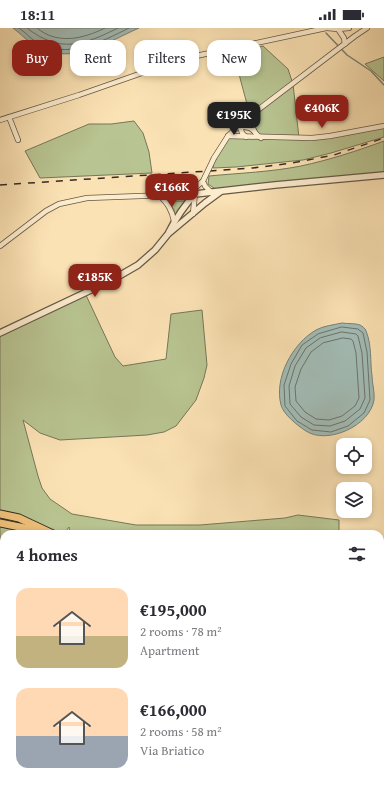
<!DOCTYPE html>
<html lang="en">
<head>
<meta charset="utf-8">
<style>
  body { margin:0; font-family:"Gentium Book Plus",serif; background:#f7f7f7; color:#2b2b33; height:100vh; display:flex; flex-direction:column; font-size:15px; white-space:nowrap }
  * { box-sizing:border-box; margin:0 }
  p { font-size:13px; color:#7c7c81 }
  .icon { flex:none; width:22px; height:22px; fill:none; stroke:currentColor; stroke-width:2; stroke-linecap:round; stroke-linejoin:round }
  .map { position:relative; flex:1; overflow:hidden }
  .sheet { position:absolute; left:0px; top:502px; width:384px; height:256px; display:flex; flex-direction:column; background:#fff; border-radius:12px 12px 0 0; box-shadow:0 2px 6px #0003 }
  .sheet>* { flex:none }
  .guide { position:absolute; left:12px; top:12px; width:360px; height:36px; display:flex; gap:8px }
  .fabs { position:absolute; left:336px; top:410px; display:grid; gap:8px }
  .fabs a { display:grid; place-items:center; width:36px; height:36px; border-radius:8px; background:#fff; box-shadow:0 2px 6px #0003; font-size:20px }
  .price { position:absolute; translate:-50% -34px; padding:0 9px; border-radius:8px; background:#8f2418; color:#fff; font-size:13px; line-height:26px; filter:drop-shadow(0 1px 2px #0008) }
  .price::after { content:''; position:absolute; left:50%; top:24px; width:12px; height:9px; margin-left:-6px; background:inherit; clip-path:polygon(0 0,100% 0,50% 100%) }
  .price.selected { background:#222; color:#fff }
  ul { padding:0; list-style:none }
  li { display:flex; align-items:center; gap:12px; height:100px; padding:0 16px }
  li span { display:grid; place-items:center; flex:none; width:112px; height:80px; border-radius:12px; color:#555 }
  li>.icon { margin-inline-start:auto }
  span .icon { width:48px; height:48px; fill:#fffc; stroke-width:1 }
  li b { font-size:17px }
  h2 { display:flex; justify-content:space-between; align-items:center; height:48px; padding:0 16px; font-size:17px }
  .chip { padding:0 14px; border-radius:12px; background:#fff; box-shadow:0 2px 6px #0003; font-size:14px; line-height:36px }
  .chip.selected { background:#8f2418; color:#fff }
  .status { display:flex; justify-content:space-between; align-items:center; height:28px; padding:0 20px; background:#fff; direction:ltr }
  .status svg { height:11px; fill:currentColor }
  .map>svg:first-child { display:block }
</style>
</head>
<body>
<div class="status"><b>18:11</b><svg viewBox="0 0 49 12"><path d="M0 12V9h3v3zM5 12V6h3v6zM10 12V3h3v9zM15 12V0h3v12zM26 1h20v11H26zM47 4h2v5h-2z"/></svg></div>
<div class="map">
<svg width="384" height="758" viewBox="0 0 384 758">
  <rect width="100%" height="100%" fill="#fbe2b4"/>
  <filter id="stains"><feTurbulence type="fractalNoise" baseFrequency=".005" numOctaves="4"/><feColorMatrix values="0 0 0 0 .2 0 0 0 0 .09 0 0 0 0 .02 0 0 0 .5 -.17"/></filter>
  <radialGradient id="worn" r=".72"><stop offset=".6" stop-color="#630" stop-opacity="0"/><stop offset="1" stop-color="#630" stop-opacity=".3"/></radialGradient>
  <g fill="#b8c491" stroke="#767759">
    <polygon points="263,18 288,41 293,56 299,110 312,110 384,98 384,109 331,125 303,132 236,139 213,140 214,130 228,108 246,109 255,106 240,50 236,24"/>
    <polygon points="384,29 384,53 365,36"/>
    <polygon points="134,93 143,105 149,124 152,145 40,150 25,123 89,96 111,96"/>
    <path d="M384,113V147L220,164L208,156L209,148C240,145 271,144 301,138C329,132 357,123 384,113Z"/>
    <polygon points="168,173 185,173 175,188 174,182"/>
    <polygon points="85,265 115,329 123,338 166,331 171,286 202,282 207,337 204,350 196,372 176,398 164,404 147,407 60,412 40,405 23,392 38,448 42,460 50,471 72,486 136,497 200,497 285,490 298,487 339,492 339,506 70,506 69,499 64,506 4,506 4,754 34,754 25,758 0,758 0,495 51,505 19,490 0,492 0,305"/>
  </g>
  <g fill="#a2bcb6" stroke="#76827a">
    <path d="M13,0H139C105,15 71,39 34,17C27,13 20,5 13,0Z"/>
    <path d="M342,295C347,296 355,295 360,297C362,298 366,301 366,303C372,317 370,334 372,348C372,355 375,365 374,372C370,398 327,417 306,403C298,398 283,386 281,377C274,350 292,316 316,302C323,298 333,297 342,295Z"/>
  </g>
  <g fill="none" stroke-linecap="round" stroke-linejoin="round">
    <g stroke="#6c736c" stroke-width="1">
      <path d="M19,0C25,4 30,10 36,14C67,32 101,14 129,0"/>
      <path d="M27,0C60,26 84,17 118,0"/>
      <path d="M37,0C57,17 83,11 105,0"/>
      <polygon points="342,299 358,301 363,305 367,324 370,372 364,385 348,398 331,404 312,402 297,393 285,378 284,357 291,336 302,317 318,306"/>
      <polygon points="342,304 356,306 358,308 362,325 365,370 360,381 345,393 330,398 314,397 301,389 290,376 289,358 295,338 306,320 320,310"/>
      <polygon points="343,310 351,311 353,313 356,325 359,370 355,378 342,388 329,392 316,391 305,384 296,373 295,359 301,341 311,324 323,315"/>
    </g>
    <polyline stroke="#76827a" stroke-width="1.5" points="326,5 347,27 371,43 384,57"/>
    <defs>
      <g id="minor">
        <polyline points="327,0 338,1 349,0"/>
        <polyline points="338,1 344,10 345,16"/>
        <path d="M253,86C251,97 252,104 261,110"/>
        <polyline points="9,89 18,112"/>
        <polyline points="0,92 79,67 182,31 326,0"/>
        <polyline points="228,108 312,110 330,108 384,98"/>
        <polyline points="246,109 242,105 240,98 250,100 254,103"/>
        <polyline points="214,130 228,108 250,88 355,8 367,0"/>
        <polyline points="184,166 196,159 203,153 205,158 212,165"/>
        <path d="M160,168C168,176 172,182 174,193"/>
        <polyline points="193,186 195,165"/>
        <polyline points="0,218 46,183 59,176 87,170 195,166"/>
      </g>
      <g id="tertiary">
        <path d="M169,204C176,190 184,178 195,166L275,157L384,147"/>
        <polyline points="0,305 112,252 138,237 155,222 168,206 205,175 220,164"/>
      </g>
      <g id="primary">
        <polyline points="0,486 19,490 53,506"/>
        <polyline points="0,495 39,503"/>
        <polyline points="380,564 384,564"/>
      </g>
    </defs>
    <use href="#minor" stroke="#665846" stroke-width="6"/>
    <use href="#tertiary" stroke="#665846" stroke-width="8"/>
    <use href="#primary" stroke="#352a21" stroke-width="9"/>
    <use href="#minor" stroke="#fcecce" stroke-width="4.5"/>
    <use href="#tertiary" stroke="#fcecce" stroke-width="5.5"/>
    <use href="#primary" stroke="#eec17a" stroke-width="7"/>
    <polyline stroke="#352a21" stroke-width="1.5" stroke-dasharray="7 7" stroke-linecap="butt" points="0,157 253,140 292,135 334,127 384,110"/>
    <defs>
      <polyline id="minor-bridge" points="203,153 214,130"/>
    </defs>
    <use href="#minor-bridge" stroke="#665846" stroke-width="6" stroke-linecap="butt"/>
    <use href="#minor-bridge" stroke="#fcecce" stroke-width="4.5"/>
  </g>
  <rect width="100%" height="100%" filter="url(#stains)"/>
  <rect width="100%" height="100%" fill="url(#worn)"/>
</svg>
<div class="fabs">
<a><svg class="icon" aria-label="locate" viewBox="0 0 24 24"><circle cx="12" cy="12" r="6"/><path d="M12 2v4M12 18v4M2 12h4M18 12h4"/></svg></a>
<a><svg class="icon" aria-label="layers" viewBox="0 0 24 24"><path d="M12 4l9 5-9 5-9-5zM3 14l9 5 9-5"/></svg></a>
</div>
<b class="price" style="left:322px;top:101px">€406K</b>
<b class="price selected" style="left:234px;top:108px">€195K</b>
<b class="price" style="left:172px;top:180px">€166K</b>
<b class="price" style="left:95px;top:270px">€185K</b>
<div class="guide">
<a class="chip selected">Buy</a>
<a class="chip">Rent</a>
<a class="chip">Filters</a>
<a class="chip">New</a>
</div>
<section class="sheet">
<h2>4 homes<svg class="icon" aria-label="filters" viewBox="0 0 24 24"><path d="M4 7h16M4 17h16"/><circle cx="9" cy="7" r="2"/><circle cx="15" cy="17" r="2"/></svg></h2>
<ul>
<li><span style="background:linear-gradient(#ffd9b3 60%,#c2b280 0)"><svg class="icon" aria-label="home" viewBox="0 0 24 24"><path d="M3 11l9-7 9 7M6 9v11h12V9"/></svg></span><div><b>€195,000</b><p>2 rooms · 78 m²</p><p>Apartment</p></div></li>
<li><span style="background:linear-gradient(#ffd9b3 60%,#9aa5b1 0)"><svg class="icon" aria-label="home" viewBox="0 0 24 24"><path d="M3 11l9-7 9 7M6 9v11h12V9"/></svg></span><div><b>€166,000</b><p>2 rooms · 58 m²</p><p>Via Briatico</p></div></li>
</ul>
</section>
</div>
</body>
</html>
